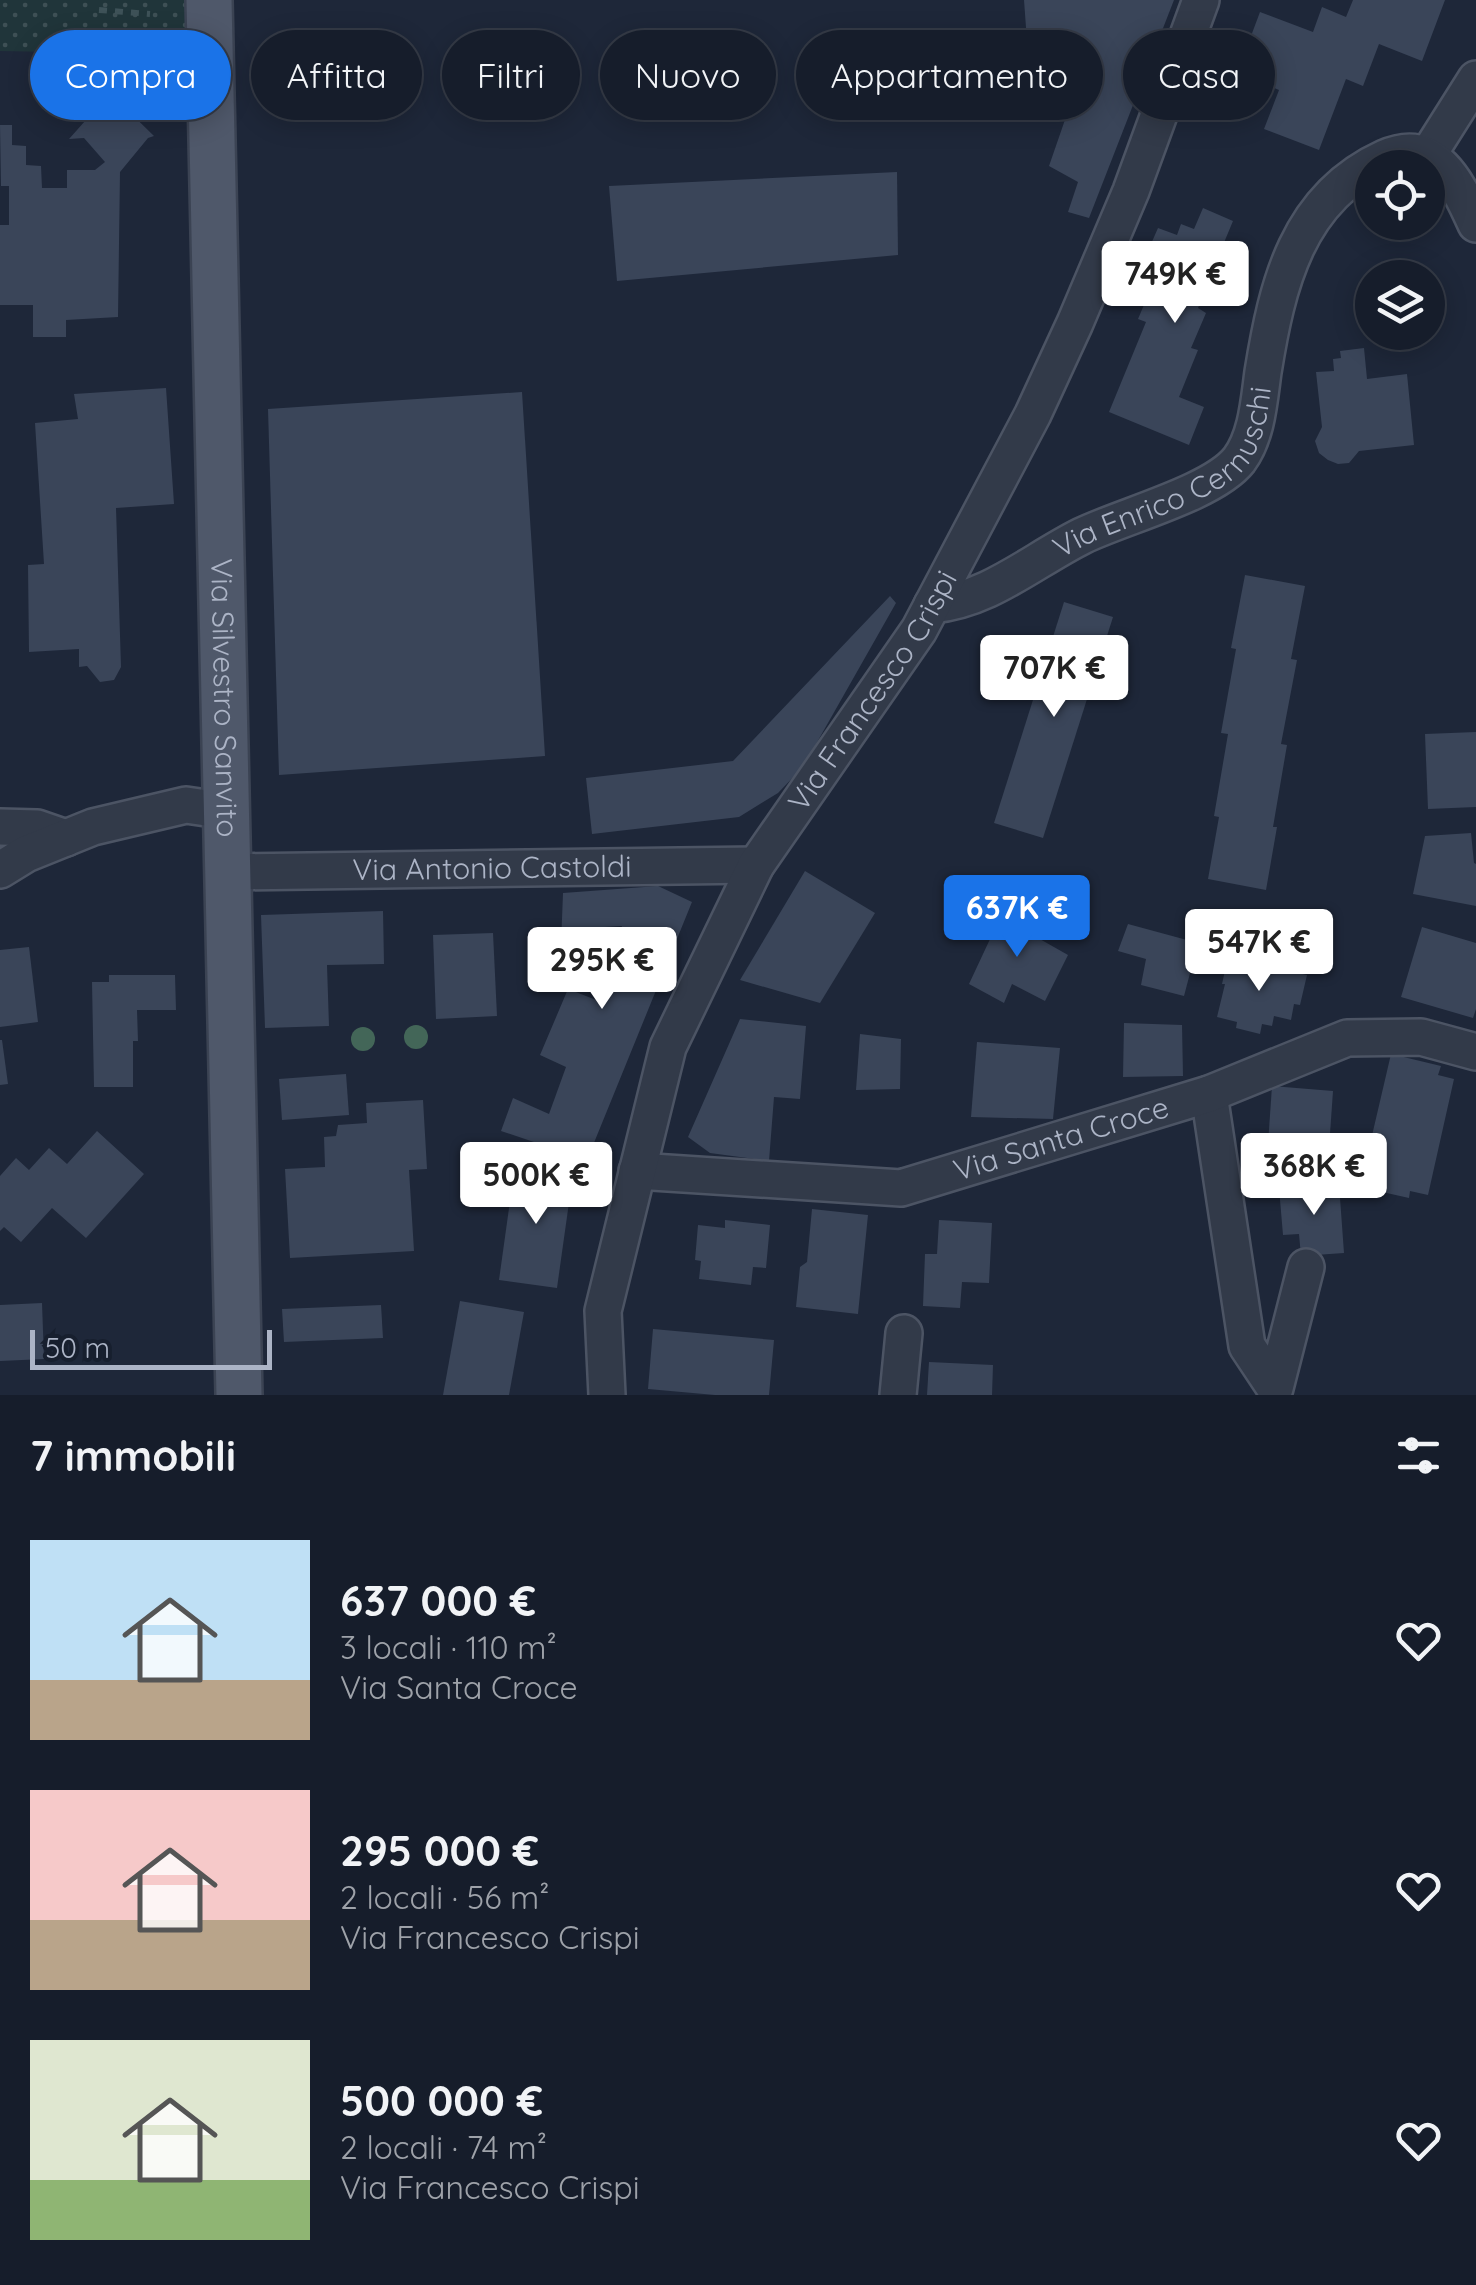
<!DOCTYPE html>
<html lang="it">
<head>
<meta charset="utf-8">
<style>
  body { margin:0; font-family:Quicksand,sans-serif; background:#232a37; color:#f1f3f6; height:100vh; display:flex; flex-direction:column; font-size:38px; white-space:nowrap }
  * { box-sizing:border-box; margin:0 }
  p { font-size:32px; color:#9ea2a9 }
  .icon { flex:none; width:55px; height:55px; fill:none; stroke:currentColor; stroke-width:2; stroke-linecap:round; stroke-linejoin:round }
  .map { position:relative; height:1395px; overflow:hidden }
  .drawer { display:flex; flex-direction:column; background:#161d2b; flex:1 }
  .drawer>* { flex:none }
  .hud { position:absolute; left:30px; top:30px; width:1418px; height:90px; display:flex; gap:20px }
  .buttons { position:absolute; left:1355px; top:150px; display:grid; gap:20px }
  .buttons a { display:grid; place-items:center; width:90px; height:90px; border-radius:50%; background:#161d2b; box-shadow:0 5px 25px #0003,0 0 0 2px #353b47; font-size:50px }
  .scale { position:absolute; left:30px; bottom:25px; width:242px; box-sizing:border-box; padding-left:10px; border:5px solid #acb4c6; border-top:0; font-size:28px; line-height:35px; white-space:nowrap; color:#acb4c6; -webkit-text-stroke:8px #171f2e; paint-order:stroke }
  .price { position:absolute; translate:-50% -85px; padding:0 22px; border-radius:10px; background:#fff; color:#222; font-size:32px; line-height:65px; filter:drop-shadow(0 2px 5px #0008) }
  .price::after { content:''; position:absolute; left:50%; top:60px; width:30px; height:22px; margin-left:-15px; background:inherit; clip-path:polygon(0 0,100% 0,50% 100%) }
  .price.on { background:#1a73e8; color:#fff }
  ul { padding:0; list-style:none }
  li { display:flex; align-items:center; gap:30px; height:250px; padding:0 30px }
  li span { display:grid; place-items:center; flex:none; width:280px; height:200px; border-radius:0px; color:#555 }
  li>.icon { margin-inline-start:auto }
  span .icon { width:120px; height:120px; fill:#fffc; stroke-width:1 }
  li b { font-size:42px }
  h2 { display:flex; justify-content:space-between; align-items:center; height:120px; padding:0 30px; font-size:42px }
  .pill { padding:0 35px; border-radius:45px; background:#161d2b; box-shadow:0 5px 25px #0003,0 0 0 2px #353b47; font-size:35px; line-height:90px }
  .pill.on { background:#1a73e8; color:#fff }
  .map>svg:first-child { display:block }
</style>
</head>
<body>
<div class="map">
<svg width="1476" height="1395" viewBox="0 0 1476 1395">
  <defs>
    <pattern id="garden-dots" width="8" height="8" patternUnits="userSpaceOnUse" patternTransform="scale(2.5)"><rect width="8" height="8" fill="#20353a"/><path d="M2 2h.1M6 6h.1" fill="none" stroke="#3e5055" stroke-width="1.8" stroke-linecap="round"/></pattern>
  </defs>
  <rect width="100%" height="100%" fill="#1e2739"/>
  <polygon fill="url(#garden-dots)" points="0,0 195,0 192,39 176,54 0,51"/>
  <g fill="#3a4559">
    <polygon points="1024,0 1174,0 1089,218 1068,212 1078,182 1049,166 1086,59 1028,55"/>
    <polygon points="1353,0 1445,0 1422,61 1379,44 1363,86 1346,79 1319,150 1264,129 1279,90 1247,77 1258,48 1248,44 1260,12 1313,32 1322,7 1346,17"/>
    <rect x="134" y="31" width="14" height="15"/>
    <polygon points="110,93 154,136 148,138 120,172 118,317 66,320 66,337 33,337 33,305 0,305 0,225 9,225 9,186 1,186 0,125 12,125 12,145 26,146 26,165 41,166 42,188 67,188 67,170 95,170 105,162 84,138 69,139"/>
    <polygon points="897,172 898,255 617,281 609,186"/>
    <polygon points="1203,208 1233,221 1223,245 1241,253 1223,297 1206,290 1198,308 1206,313 1191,348 1198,350 1179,397 1204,407 1189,445 1109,412 1146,322 1138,319 1163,260 1147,253 1158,228 1177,235 1181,224 1194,229"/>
    <polygon points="1364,348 1367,379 1407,374 1414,445 1359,451 1349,463 1338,464 1328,460 1319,453 1315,441 1322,427 1316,372 1334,371 1333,359 1341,358 1340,351"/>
    <polygon points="166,388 174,504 116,508 121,667 114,680 100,682 87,666 79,667 79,649 29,652 28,565 44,564 35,423 78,419 74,394"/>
    <polygon points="522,392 545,756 279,775 268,409"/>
    <polygon points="1245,575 1305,586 1291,659 1297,660 1281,744 1287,745 1273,827 1277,827 1266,890 1208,879 1219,817 1214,816 1228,734 1221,733 1236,649 1231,648"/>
    <polygon points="890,596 896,603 803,767 778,793 739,817 592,834 586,778 733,761"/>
    <polygon points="1064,602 1113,617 1043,838 994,823"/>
    <polygon points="1476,732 1476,807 1428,809 1425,734"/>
    <polygon points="1471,833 1474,863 1476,864 1476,906 1413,894 1425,836"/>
    <polygon points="805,871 875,913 820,1003 740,980"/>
    <polygon points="658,886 692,902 587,1160 501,1131 513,1098 549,1114 566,1067 540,1055 568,989 604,1003 609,990 594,983 622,926 587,928 587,944 561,945 563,893"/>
    <polygon points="1005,907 1034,922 1031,934 1068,955 1045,1001 1012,984 1004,1003 969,984"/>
    <polygon points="383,911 384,964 327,965 329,1026 265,1028 261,915"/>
    <polygon points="1128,924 1198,943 1184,996 1141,985 1146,959 1118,951"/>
    <polygon points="1422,927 1476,943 1476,1009 1473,1018 1401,997"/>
    <polygon points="493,933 497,1016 436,1019 433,935"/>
    <polygon points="29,947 38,1022 0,1027 0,950"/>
    <polygon points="1228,957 1307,975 1300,1005 1294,1004 1291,1020 1274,1016 1272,1026 1262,1024 1260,1034 1236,1028 1237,1022 1217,1017 1225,984 1222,984"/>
    <polygon points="109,975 175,975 176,1010 137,1010 138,1041 133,1041 133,1087 94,1087 92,982 109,982"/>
    <polygon points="740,1019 806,1026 800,1099 774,1097 769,1161 710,1153 688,1137"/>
    <polygon points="1124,1023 1182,1025 1183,1076 1123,1077"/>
    <polygon points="860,1034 901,1039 900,1089 856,1090"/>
    <polygon points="0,1040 2,1040 8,1084 0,1085"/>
    <polygon points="977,1042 1060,1048 1053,1119 971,1117"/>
    <polygon points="1391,1054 1441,1066 1438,1075 1454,1079 1428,1195 1410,1191 1409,1198 1360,1187"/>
    <polygon points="346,1074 349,1115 282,1120 279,1079"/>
    <polygon points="1272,1086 1333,1091 1329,1148 1268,1144"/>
    <polygon points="423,1100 427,1169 409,1170 414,1251 290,1258 285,1169 325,1167 324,1137 336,1136 338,1125 367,1123 366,1103"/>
    <polygon points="97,1131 144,1174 86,1238 52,1208 21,1242 4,1227 0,1231 0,1176 16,1158 29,1170 49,1148 67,1164"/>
    <polygon points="515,1165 573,1174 557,1288 499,1280"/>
    <polygon points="1339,1184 1344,1253 1301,1256 1299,1234 1283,1235 1279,1188"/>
    <polygon points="812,1209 868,1215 858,1314 796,1307 800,1267 807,1262"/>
    <polygon points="725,1220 770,1225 766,1268 753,1267 751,1285 699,1279 701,1261 695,1260 698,1225 725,1228"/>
    <polygon points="939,1220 992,1223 989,1283 962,1282 960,1308 923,1306 925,1254 937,1254"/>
    <polygon points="460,1301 524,1312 509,1395 443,1395"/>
    <polygon points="42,1303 44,1359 0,1361 0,1305"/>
    <polygon points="381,1305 383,1338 284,1342 282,1309"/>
    <polygon points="653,1329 774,1340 769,1395 715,1395 648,1389"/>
    <polygon points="929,1362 993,1365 992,1395 927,1395"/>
  </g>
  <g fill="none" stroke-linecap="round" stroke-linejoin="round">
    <defs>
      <g id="minor">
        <polyline points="1428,155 1476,79"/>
        <path id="s1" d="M932,605C989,600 1032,561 1082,536C1123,516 1213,493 1239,460C1257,436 1259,401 1263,372C1277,285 1297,198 1385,158C1436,135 1458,185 1476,224"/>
        <polyline points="0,827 37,828 66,838"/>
        <polyline points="0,870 26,854 93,827 186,805 227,811"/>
        <path id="s2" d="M227,872L756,865"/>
        <polyline points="1209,1094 1247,1346 1275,1388 1306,1267"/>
        <path id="s3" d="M637,1171L901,1188L1209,1094L1347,1038L1421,1037L1476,1052"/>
        <path id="s4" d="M607,1395L603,1311L668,1047L756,865L919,630L1033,414L1075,323L1131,191L1201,0"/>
        <polyline points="898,1395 904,1333"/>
      </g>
      <g id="major">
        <path id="s5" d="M209,0L239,1395"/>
      </g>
    </defs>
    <use href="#minor" stroke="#4c5464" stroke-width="40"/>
    <use href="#major" stroke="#3b4353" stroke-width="50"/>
    <polyline stroke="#3e5258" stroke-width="6" stroke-dasharray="8 8" stroke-linecap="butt" points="99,10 150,14"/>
    <use href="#minor" stroke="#323a49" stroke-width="35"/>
    <use href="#major" stroke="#4f586a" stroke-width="45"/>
  </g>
  <g fill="#436658">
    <circle cx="416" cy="1037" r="12"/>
    <circle cx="363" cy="1039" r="12"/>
  </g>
  <g text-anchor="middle" stroke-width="10" stroke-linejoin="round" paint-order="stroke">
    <g font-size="30" fill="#acb4c6" stroke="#171f2e">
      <text dy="10" stroke="none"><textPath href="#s1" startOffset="278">Via Enrico Cernuschi</textPath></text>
      <text dy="10" stroke="none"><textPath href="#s4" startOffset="768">Via Francesco Crispi</textPath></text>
      <text dy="10" stroke="none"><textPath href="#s5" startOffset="698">Via Silvestro Sanvito</textPath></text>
      <text dy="10" stroke="none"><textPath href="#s2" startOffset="265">Via Antonio Castoldi</textPath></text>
      <text dy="10" stroke="none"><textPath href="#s3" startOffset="432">Via Santa Croce</textPath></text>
    </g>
  </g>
</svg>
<div class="buttons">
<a><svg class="icon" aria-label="locate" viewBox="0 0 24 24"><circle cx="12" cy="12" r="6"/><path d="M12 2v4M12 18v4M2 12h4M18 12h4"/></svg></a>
<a><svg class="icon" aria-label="layers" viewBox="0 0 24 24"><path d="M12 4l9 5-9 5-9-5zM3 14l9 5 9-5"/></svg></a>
</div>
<div class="scale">50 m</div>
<b class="price" style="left:1175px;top:326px">749K €</b>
<b class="price" style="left:1054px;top:720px">707K €</b>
<b class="price on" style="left:1017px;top:960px">637K €</b>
<b class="price" style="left:1259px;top:994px">547K €</b>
<b class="price" style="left:602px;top:1012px">295K €</b>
<b class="price" style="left:1314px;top:1218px">368K €</b>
<b class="price" style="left:536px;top:1227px">500K €</b>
<div class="hud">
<a class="pill on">Compra</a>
<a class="pill">Affitta</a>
<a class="pill">Filtri</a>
<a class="pill">Nuovo</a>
<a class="pill">Appartamento</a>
<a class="pill">Casa</a>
</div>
</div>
<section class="drawer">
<h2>7 immobili<svg class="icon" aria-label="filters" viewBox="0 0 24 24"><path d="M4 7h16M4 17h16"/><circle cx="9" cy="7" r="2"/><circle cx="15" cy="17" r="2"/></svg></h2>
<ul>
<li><span style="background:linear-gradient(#bfe0f5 70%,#b9a48a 0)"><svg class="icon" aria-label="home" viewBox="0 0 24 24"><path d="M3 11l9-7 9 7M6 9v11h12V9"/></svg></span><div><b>637 000 €</b><p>3 locali · 110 m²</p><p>Via Santa Croce</p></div><svg class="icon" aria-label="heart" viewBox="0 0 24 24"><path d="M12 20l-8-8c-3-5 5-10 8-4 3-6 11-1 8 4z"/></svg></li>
<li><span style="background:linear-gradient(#f6c9c9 65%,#b9a48a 0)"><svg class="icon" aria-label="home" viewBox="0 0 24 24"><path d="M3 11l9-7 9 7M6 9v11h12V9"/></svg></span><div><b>295 000 €</b><p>2 locali · 56 m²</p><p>Via Francesco Crispi</p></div><svg class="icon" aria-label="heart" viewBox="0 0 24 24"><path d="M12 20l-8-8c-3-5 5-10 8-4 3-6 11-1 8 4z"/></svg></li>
<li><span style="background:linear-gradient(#dfe7d0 70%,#8fb573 0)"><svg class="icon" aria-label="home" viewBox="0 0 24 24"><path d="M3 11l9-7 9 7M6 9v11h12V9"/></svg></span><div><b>500 000 €</b><p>2 locali · 74 m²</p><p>Via Francesco Crispi</p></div><svg class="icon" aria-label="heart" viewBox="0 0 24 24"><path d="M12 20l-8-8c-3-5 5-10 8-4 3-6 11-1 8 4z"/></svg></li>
</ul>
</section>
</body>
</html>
